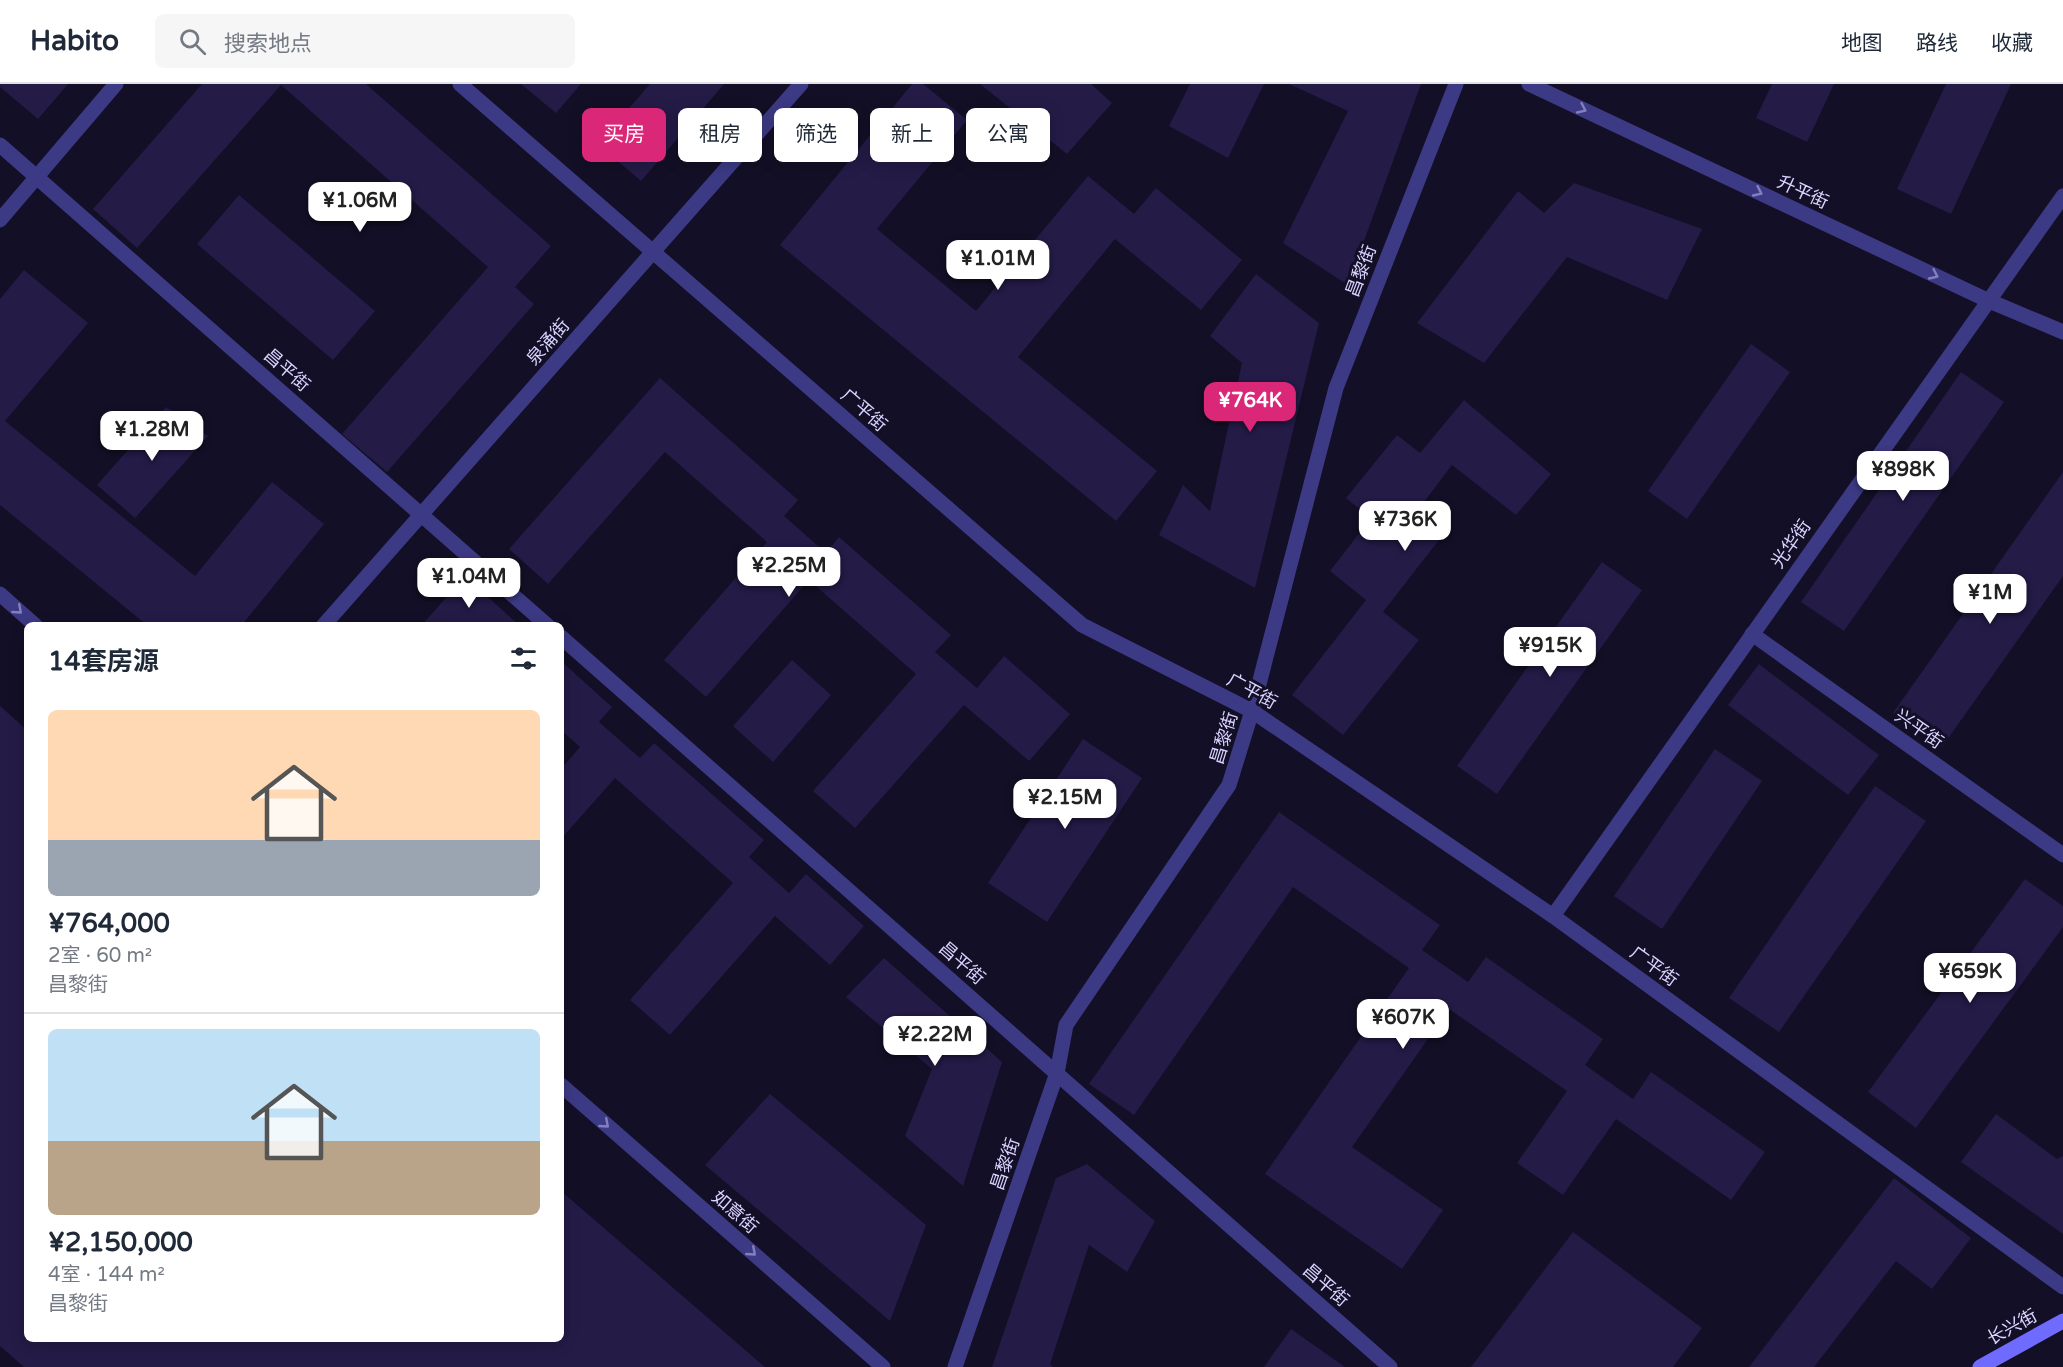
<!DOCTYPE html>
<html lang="zh">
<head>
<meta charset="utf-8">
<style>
  body { margin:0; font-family:"Varela Round","Noto Sans SC",sans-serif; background:#f6f6f7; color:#1f2937; height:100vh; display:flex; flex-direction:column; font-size:22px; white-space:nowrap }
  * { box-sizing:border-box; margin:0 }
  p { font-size:20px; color:#747a83 }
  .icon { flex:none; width:33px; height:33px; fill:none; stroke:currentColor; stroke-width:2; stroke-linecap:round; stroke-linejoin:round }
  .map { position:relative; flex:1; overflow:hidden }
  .sheet { position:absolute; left:24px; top:538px; width:540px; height:720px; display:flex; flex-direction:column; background:#fff; border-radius:9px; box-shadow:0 3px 15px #0003 }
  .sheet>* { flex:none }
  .top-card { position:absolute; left:582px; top:24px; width:570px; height:54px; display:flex; gap:12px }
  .price { position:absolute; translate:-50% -51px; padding:0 14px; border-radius:12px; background:#fff; color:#222; font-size:20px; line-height:39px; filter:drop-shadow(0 2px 3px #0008) }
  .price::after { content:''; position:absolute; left:50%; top:36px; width:18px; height:14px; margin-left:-9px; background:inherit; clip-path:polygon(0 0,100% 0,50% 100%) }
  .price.active { background:#db2777; color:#fff }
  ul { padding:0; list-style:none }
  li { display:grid; align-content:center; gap:12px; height:318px; padding:0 24px }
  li+li { border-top:2px solid #e0e1e3 }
  li span { display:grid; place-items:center; height:186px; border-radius:9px; color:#555 }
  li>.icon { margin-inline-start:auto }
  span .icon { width:108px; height:108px; fill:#fffc; stroke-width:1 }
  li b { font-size:26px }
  h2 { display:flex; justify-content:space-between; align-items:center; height:72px; padding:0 24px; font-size:26px }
  .chip { padding:0 21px; border-radius:9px; background:#fff; box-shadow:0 3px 15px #0003; font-size:21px; line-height:54px }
  .chip.active { background:#db2777; color:#fff }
  header { display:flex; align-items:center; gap:36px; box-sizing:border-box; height:84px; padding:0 30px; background:#fff; border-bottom:2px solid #e0e1e3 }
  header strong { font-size:28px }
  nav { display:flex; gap:33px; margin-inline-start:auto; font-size:21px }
  .search { width:420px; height:54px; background:#f6f6f7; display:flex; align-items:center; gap:15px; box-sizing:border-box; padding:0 21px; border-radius:9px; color:#747a83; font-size:22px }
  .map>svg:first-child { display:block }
</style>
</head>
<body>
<header>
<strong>Habito</strong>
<div class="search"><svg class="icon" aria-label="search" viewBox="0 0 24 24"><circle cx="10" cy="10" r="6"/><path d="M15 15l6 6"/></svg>搜索地点</div>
<nav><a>地图</a><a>路线</a><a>收藏</a></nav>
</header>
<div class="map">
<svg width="2063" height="1283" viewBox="0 0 2063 1283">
  <rect width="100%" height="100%" fill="#130f26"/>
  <g fill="#241b47">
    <polygon points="0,0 68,0 38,35 0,3"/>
    <polygon points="202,0 366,0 551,162 515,203 534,220 387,388 342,350 488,183 281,1 137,164 93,125"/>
    <polygon points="521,0 581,0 556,29"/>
    <polygon points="650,0 724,0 641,97 598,60"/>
    <polygon points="912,0 923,0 967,36 877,145 976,227 1088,92 1134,130 1156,104 1242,176 1201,226 1115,155 1018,273 1157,387 1116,437 780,161"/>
    <polygon points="980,0 1091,0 1112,19 1067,70"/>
    <polygon points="1190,0 1264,0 1228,74 1169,42"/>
    <polygon points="1289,0 1421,0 1348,201 1283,159 1348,27"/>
    <polygon points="1772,0 1834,0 1807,58 1756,34"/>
    <polygon points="1946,0 2011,0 1951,130 1897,105"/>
    <polygon points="1574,99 1702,145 1667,216 1567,173 1484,279 1417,239 1518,107 1544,129"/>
    <polygon points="239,111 375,227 333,276 197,160"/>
    <polygon points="24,186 88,239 5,337 195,492 272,398 324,440 241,542 148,542 0,421 0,215"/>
    <polygon points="1256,190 1319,239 1255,504 1159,451 1183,401 1210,427 1242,279 1210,252"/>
    <polygon points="1751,260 1790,288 1687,435 1648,407"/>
    <polygon points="1961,288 2004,318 1844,547 1801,518"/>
    <polygon points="660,294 798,416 784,432 826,469 839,453 951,551 935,568 977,604 1004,572 1070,630 1029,677 964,621 855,744 813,707 916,590 809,496 706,613 664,576 767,458 665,368 548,500 509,465"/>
    <polygon points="1464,316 1551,390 1516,431 1452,381 1415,430 1442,452 1383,528 1419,556 1343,651 1292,611 1366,516 1330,487 1371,434 1346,414 1397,351 1420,369"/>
    <polygon points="166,323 208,352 135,434 97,401"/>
    <polygon points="2063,388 2063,492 1942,663 1893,629"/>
    <polygon points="1602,478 1642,506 1497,710 1457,682"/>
    <polygon points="465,492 520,542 421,542"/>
    <polygon points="792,576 831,611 773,678 733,642"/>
    <polygon points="561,577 612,623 599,638 640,674 654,659 764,756 749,773 789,809 806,790 864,842 830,881 775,832 670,951 630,916 733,799 615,694 561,755 561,685 580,663 561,646"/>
    <polygon points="1759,580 1879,671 1848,711 1728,621"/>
    <polygon points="0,622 27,646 27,1256 561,1256 561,1107 765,1283 24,1283 0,1262"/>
    <polygon points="1083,655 1142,694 1047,838 988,799"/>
    <polygon points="1715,665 1762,697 1662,845 1614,812"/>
    <polygon points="1875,702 1926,737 1779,948 1729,914"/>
    <polygon points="1279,728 1440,841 1422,866 1468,898 1486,873 1603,955 1585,981 1633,1015 1651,988 1765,1068 1731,1116 1616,1035 1563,1111 1517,1079 1567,1007 1449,925 1352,1063 1443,1126 1402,1185 1265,1090 1409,884 1293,803 1134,1031 1089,1000"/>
    <polygon points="2025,795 2063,822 2063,843 1916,1044 1868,1008"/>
    <polygon points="884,874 1002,978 963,1102 905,1052 932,985 846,913"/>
    <polygon points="770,1010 926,1141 890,1237 705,1081"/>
    <polygon points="1996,1030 2057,1075 2063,1072 2063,1150 1961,1078"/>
    <polygon points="1087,1080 1155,1137 1127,1188 1089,1161 1050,1280 1053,1283 992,1283 1056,1094"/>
    <polygon points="1894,1094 1971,1154 1932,1205 1896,1177 1814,1283 1749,1283"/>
    <polygon points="1573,1148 1702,1244 1673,1283 1471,1283"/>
    <polygon points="1291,1245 1345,1283 1264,1283"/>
  </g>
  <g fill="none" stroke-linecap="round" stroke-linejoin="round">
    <g stroke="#3d3a85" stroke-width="15">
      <polyline points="460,0 1082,541 1252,627 1553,832 2063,1203"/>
      <polyline points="1529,0 1987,216 2063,248"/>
      <polyline points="0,61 548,542"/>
      <polyline points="0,136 116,0"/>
      <polyline points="0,510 36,542"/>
      <polyline points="323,542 801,0"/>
      <polyline points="1752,550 2063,771"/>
      <polyline points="561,553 1390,1283"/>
      <polyline points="1553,832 2063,112"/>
      <polyline points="561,1001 883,1283"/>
      <polyline points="955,1283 1057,989 1066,941 1229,701 1252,627 1336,304 1456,0"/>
    </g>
    <polyline stroke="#6f6bff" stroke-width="15" points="1980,1283 2063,1237"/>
  </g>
  <defs><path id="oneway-chevron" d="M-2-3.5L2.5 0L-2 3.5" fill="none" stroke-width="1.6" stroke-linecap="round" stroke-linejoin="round" transform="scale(1.5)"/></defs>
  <g stroke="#837fbc">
    <use href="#oneway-chevron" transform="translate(1582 25) rotate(25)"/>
    <use href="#oneway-chevron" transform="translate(1758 108) rotate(25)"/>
    <use href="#oneway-chevron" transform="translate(1934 191) rotate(25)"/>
    <use href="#oneway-chevron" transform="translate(18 526) rotate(41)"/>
    <use href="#oneway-chevron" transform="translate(605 1040) rotate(41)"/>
    <use href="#oneway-chevron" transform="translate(752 1168) rotate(41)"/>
  </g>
  <g text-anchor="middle" stroke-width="6" stroke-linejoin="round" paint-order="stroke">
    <g font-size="18" fill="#d9d4ff" stroke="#130f26">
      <text transform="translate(1803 108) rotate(25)" y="6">升平街</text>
      <text transform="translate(1361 187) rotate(-69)" y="6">昌黎街</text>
      <text transform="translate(548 258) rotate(-49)" y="6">泉涌街</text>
      <text transform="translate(287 286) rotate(41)" y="6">昌平街</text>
      <text transform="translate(864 326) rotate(41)" y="6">广平街</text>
      <text transform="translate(1791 460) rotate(-55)" y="6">光华街</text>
      <text transform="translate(1252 607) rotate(29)" y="6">广平街</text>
      <text transform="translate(1919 645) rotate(35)" y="6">兴平街</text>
      <text transform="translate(1224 654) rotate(-73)" y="6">昌黎街</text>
      <text transform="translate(962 879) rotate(41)" y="6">昌平街</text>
      <text transform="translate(1654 882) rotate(36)" y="6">广平街</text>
      <text transform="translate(1005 1080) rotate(-71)" y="6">昌黎街</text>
      <text transform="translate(735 1128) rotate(41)" y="6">如意街</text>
      <text transform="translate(1326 1201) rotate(41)" y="6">昌平街</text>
      <text transform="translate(2012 1243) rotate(-29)" y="6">长兴街</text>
    </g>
  </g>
</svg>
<b class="price" style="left:360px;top:149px">¥1.06M</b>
<b class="price" style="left:998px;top:207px">¥1.01M</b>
<b class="price active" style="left:1250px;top:349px">¥764K</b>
<b class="price" style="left:152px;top:378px">¥1.28M</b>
<b class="price" style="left:1903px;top:418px">¥898K</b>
<b class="price" style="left:1405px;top:468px">¥736K</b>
<b class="price" style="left:789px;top:514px">¥2.25M</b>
<b class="price" style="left:469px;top:525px">¥1.04M</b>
<b class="price" style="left:1990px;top:541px">¥1M</b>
<b class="price" style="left:1550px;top:594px">¥915K</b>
<b class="price" style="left:1065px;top:746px">¥2.15M</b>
<b class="price" style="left:1970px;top:920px">¥659K</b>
<b class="price" style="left:1403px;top:966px">¥607K</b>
<b class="price" style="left:935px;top:983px">¥2.22M</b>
<div class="top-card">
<a class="chip active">买房</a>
<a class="chip">租房</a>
<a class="chip">筛选</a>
<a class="chip">新上</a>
<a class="chip">公寓</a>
</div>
<section class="sheet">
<h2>14套房源<svg class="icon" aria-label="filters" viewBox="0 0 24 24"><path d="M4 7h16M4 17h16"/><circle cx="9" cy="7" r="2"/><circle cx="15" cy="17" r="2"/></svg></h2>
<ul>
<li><span style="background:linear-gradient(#ffd9b3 70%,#9aa5b1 0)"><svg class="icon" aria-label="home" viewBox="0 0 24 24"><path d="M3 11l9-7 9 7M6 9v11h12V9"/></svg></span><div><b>¥764,000</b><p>2室 · 60 m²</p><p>昌黎街</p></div></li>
<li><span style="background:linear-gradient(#bfe0f5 60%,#b9a48a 0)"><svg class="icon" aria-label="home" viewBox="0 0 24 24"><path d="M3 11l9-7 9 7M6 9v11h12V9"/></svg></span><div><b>¥2,150,000</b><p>4室 · 144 m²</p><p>昌黎街</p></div></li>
</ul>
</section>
</div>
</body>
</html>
